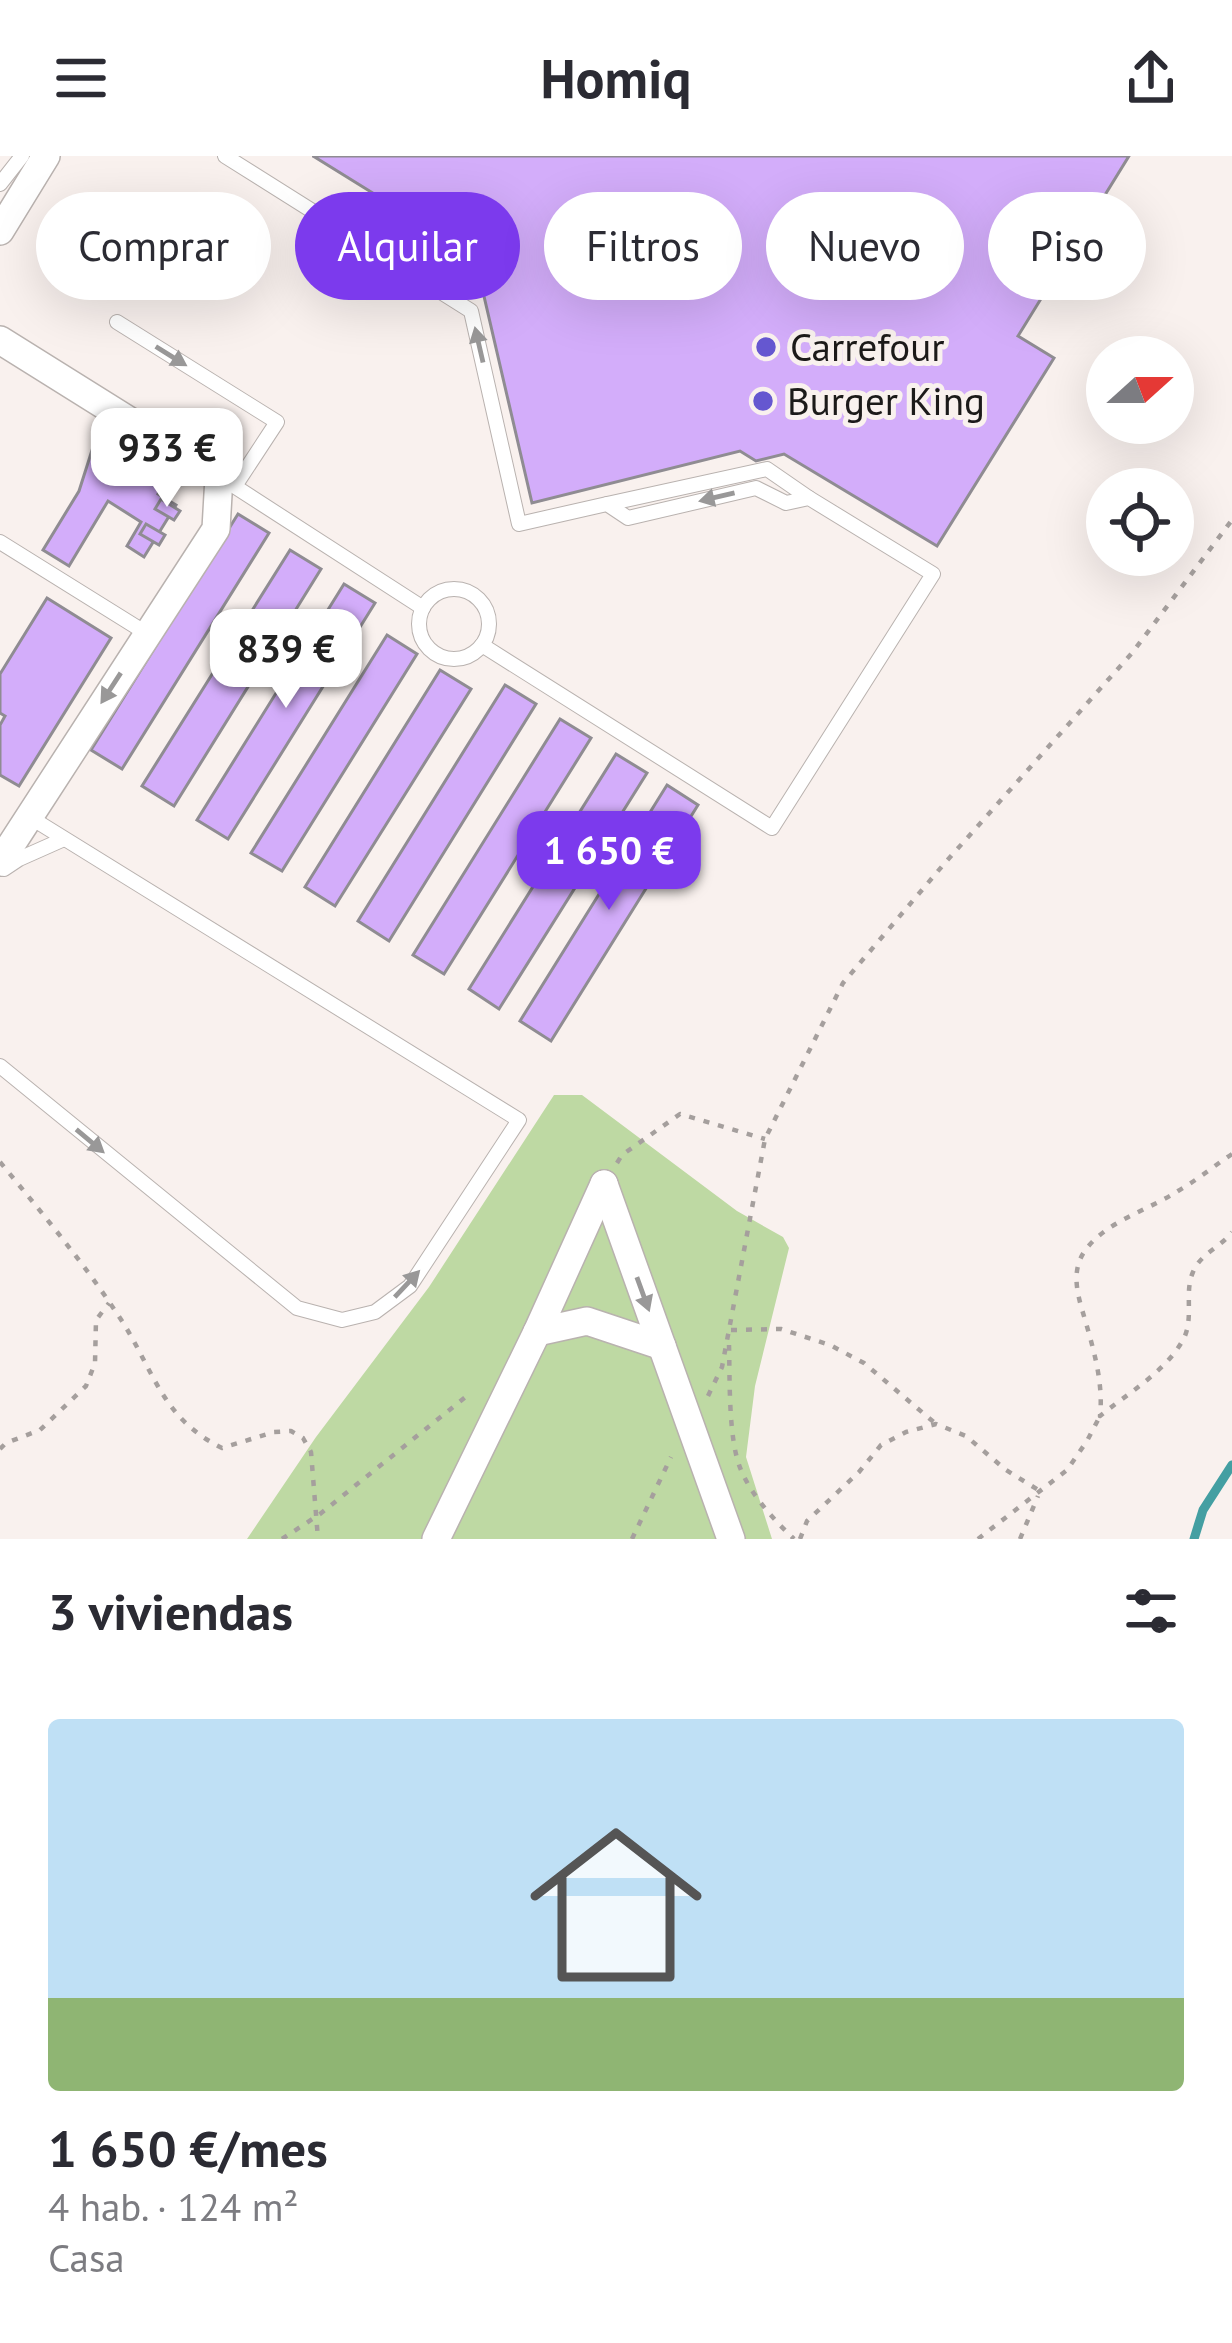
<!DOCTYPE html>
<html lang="es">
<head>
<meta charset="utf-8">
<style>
  body { margin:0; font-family:"PT Sans",sans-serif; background:#f2f2f3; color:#2b2b33; height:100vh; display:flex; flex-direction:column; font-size:45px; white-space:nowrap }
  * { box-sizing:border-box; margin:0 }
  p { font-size:39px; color:#7c7c81 }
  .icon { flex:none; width:66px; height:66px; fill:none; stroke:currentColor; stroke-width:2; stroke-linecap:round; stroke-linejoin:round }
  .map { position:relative; height:1383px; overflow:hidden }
  .side { display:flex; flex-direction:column; background:#fff; flex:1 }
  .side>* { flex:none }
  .banner { position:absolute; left:36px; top:36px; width:1161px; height:108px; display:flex; gap:24px }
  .needle { width:78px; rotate:69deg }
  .buttons { position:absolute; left:1086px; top:180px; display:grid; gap:24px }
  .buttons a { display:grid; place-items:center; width:108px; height:108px; border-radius:50%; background:#fff; box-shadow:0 12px 48px #0002; font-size:60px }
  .price { position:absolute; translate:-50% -102px; padding:0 27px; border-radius:24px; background:#fff; color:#222; font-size:39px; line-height:78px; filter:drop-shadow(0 3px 6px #0008) }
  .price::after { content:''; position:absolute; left:50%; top:72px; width:36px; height:27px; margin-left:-18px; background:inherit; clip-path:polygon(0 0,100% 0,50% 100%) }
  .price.on { background:#7c3aed; color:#fff }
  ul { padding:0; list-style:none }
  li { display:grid; align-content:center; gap:24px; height:636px; padding:0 48px }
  li span { display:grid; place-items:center; height:372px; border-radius:12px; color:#555 }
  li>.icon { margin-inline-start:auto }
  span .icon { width:216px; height:216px; fill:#fffc; stroke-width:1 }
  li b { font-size:51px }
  h2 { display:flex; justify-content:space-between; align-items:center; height:144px; padding:0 48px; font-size:51px }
  .chip { padding:0 42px; border-radius:54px; background:#fff; box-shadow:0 12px 48px #0002; font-size:42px; line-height:108px }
  .chip.on { background:#7c3aed; color:#fff }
  header { display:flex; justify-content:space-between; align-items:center; height:156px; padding:0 48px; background:#fff; font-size:54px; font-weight:700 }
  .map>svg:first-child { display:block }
</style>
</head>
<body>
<header><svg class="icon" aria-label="menu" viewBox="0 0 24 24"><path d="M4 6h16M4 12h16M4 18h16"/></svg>Homiq<svg class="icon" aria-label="share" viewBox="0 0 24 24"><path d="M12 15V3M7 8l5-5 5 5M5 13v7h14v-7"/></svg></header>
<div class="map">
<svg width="1232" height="1383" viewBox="0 0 1232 1383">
  <rect width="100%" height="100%" fill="#f9f1ee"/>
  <polygon fill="#bed9a3" points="554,939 582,939 737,1055 783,1081 789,1092 755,1230 746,1301 772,1383 247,1383 316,1281 429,1131"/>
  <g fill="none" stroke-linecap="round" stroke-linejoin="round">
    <polyline stroke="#449fa2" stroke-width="9" points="1194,1383 1203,1354 1232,1309"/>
  </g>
  <g fill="#d3adfa" stroke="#8f8c92" stroke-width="3">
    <polygon points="313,0 312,0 1129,0 1018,180 1054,202 937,390 784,298 756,305 740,295 532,347 483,136 371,67 384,44"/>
    <polygon points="93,291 119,308 120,304 162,331 158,338 176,349 144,401 127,390 141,366 108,345 69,410 43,394 79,335"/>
    <polygon points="161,343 180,355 174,364 155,353"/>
    <polygon points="238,358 269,377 122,613 91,594"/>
    <polygon points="146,368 165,379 159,389 140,378"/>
    <polygon points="290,394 321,413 174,650 142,630"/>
    <polygon points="344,428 375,447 228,683 197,664"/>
    <polygon points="47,442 111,482 19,630 0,619 0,569 5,560 0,557 0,518"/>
    <polygon points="387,479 417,498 282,715 251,697"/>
    <polygon points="440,514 471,533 335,750 305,731"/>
    <polygon points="505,529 536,548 389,785 358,765"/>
    <polygon points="560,563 591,582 444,818 413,799"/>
    <polygon points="616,598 647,617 499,853 469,833"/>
    <polygon points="667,629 698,649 551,885 520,865"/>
  </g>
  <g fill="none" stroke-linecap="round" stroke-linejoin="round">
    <defs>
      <g id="lane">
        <polyline points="225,0 471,155 519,368 607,348 628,362 756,332 786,347 809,342 933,418 772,672 482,489"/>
        <polyline points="0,28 22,0"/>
        <polyline points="117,166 277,266 235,330"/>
        <polyline points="231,328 423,452"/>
        <polyline points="607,348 767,313 809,342"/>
        <polyline points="0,386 146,477"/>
        <circle cx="454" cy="468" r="35"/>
        <polyline points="4,713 19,703 64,683"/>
        <polyline points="0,910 297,1152 342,1164 375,1156 410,1130 519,964 28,660"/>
      </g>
      <g id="street">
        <polyline points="0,75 46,0"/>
        <polyline points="0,184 219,321 216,373 0,706"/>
        <polyline points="604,1028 731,1383"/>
        <polyline points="537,1176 587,1165 662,1190"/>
        <polyline points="436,1383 537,1176 604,1028"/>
      </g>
    </defs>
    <use href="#lane" stroke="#b9b2af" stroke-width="16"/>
    <use href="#street" stroke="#b9b2af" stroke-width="30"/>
    <g stroke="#a59f9d" stroke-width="4.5" stroke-dasharray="6 9" stroke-linecap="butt">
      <path d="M1232,998C1214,1010 1197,1024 1178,1035C1149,1054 1104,1066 1084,1096C1073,1113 1076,1132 1081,1150C1091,1185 1104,1223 1100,1260C1128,1237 1167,1215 1184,1182C1194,1161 1184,1136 1193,1116C1200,1098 1221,1091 1232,1076"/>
      <path d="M0,1006C42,1057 84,1107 120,1162C154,1214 161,1262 222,1292L274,1276L291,1275L303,1282L311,1296L318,1383"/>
      <polyline points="617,1007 622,999 680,958 765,983"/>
      <polyline points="731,1174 781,1173 830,1189 864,1207 936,1268"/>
      <path d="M729,1189C730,1223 728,1284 741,1314C752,1340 774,1364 794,1383"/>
      <polyline points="708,1240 722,1211 765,983 843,827 944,708 1132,497 1232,364"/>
      <polyline points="0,1293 6,1287 40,1274 86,1230 95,1207 96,1164 109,1147"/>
      <polyline points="282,1383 320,1358 468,1239"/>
      <polyline points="632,1383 671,1301"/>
      <polyline points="800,1383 807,1365 859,1316 881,1289 906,1276 936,1268 966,1280 1006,1314 1040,1335"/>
      <polyline points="978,1383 1067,1314 1087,1285 1100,1260"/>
      <polyline points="1020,1383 1038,1340"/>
    </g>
    <use href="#lane" stroke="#fff" stroke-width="14"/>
    <use href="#street" stroke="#fff" stroke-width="27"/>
  </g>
  <defs><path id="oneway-solid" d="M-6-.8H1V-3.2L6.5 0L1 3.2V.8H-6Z" transform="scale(3)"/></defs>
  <g fill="#999898">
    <use href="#oneway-solid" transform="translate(479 189) rotate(-103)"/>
    <use href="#oneway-solid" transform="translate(171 200) rotate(32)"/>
    <use href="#oneway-solid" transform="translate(717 341) rotate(167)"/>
    <use href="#oneway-solid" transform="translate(111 532) rotate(123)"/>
    <use href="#oneway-solid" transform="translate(90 985) rotate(40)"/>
    <use href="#oneway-solid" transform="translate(407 1128) rotate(-47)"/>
    <use href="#oneway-solid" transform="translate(643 1138) rotate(70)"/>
  </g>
  <g fill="#6557d0" stroke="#f9f1ee" stroke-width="4.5">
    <circle cx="766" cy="191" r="12"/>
    <circle cx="763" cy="245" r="12"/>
  </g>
  <g text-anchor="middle" stroke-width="10" stroke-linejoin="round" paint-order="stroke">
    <g font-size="39" fill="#1c1a19" stroke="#f9f1ee" text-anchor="start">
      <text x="790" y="205">Carrefour</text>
      <text x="787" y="259">Burger King</text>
    </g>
  </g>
</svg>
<div class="buttons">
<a><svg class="needle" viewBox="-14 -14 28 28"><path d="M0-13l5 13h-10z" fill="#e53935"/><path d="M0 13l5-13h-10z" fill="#7c7c81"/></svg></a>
<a><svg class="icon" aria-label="locate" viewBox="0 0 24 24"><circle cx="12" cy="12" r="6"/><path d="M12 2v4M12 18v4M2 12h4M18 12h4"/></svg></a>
</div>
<b class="price" style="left:167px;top:354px">933 €</b>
<b class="price" style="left:286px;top:555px">839 €</b>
<b class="price on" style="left:609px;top:757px">1 650 €</b>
<div class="banner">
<a class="chip">Comprar</a>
<a class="chip on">Alquilar</a>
<a class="chip">Filtros</a>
<a class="chip">Nuevo</a>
<a class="chip">Piso</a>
</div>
</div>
<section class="side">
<h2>3 viviendas<svg class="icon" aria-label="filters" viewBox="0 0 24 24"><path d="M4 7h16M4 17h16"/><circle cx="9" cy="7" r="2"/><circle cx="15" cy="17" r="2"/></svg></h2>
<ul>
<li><span style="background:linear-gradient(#bfe0f5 75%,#8fb573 0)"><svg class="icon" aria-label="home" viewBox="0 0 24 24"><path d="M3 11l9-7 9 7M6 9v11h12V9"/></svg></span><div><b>1 650 €/mes</b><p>4 hab. · 124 m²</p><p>Casa</p></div></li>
</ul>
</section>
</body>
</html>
